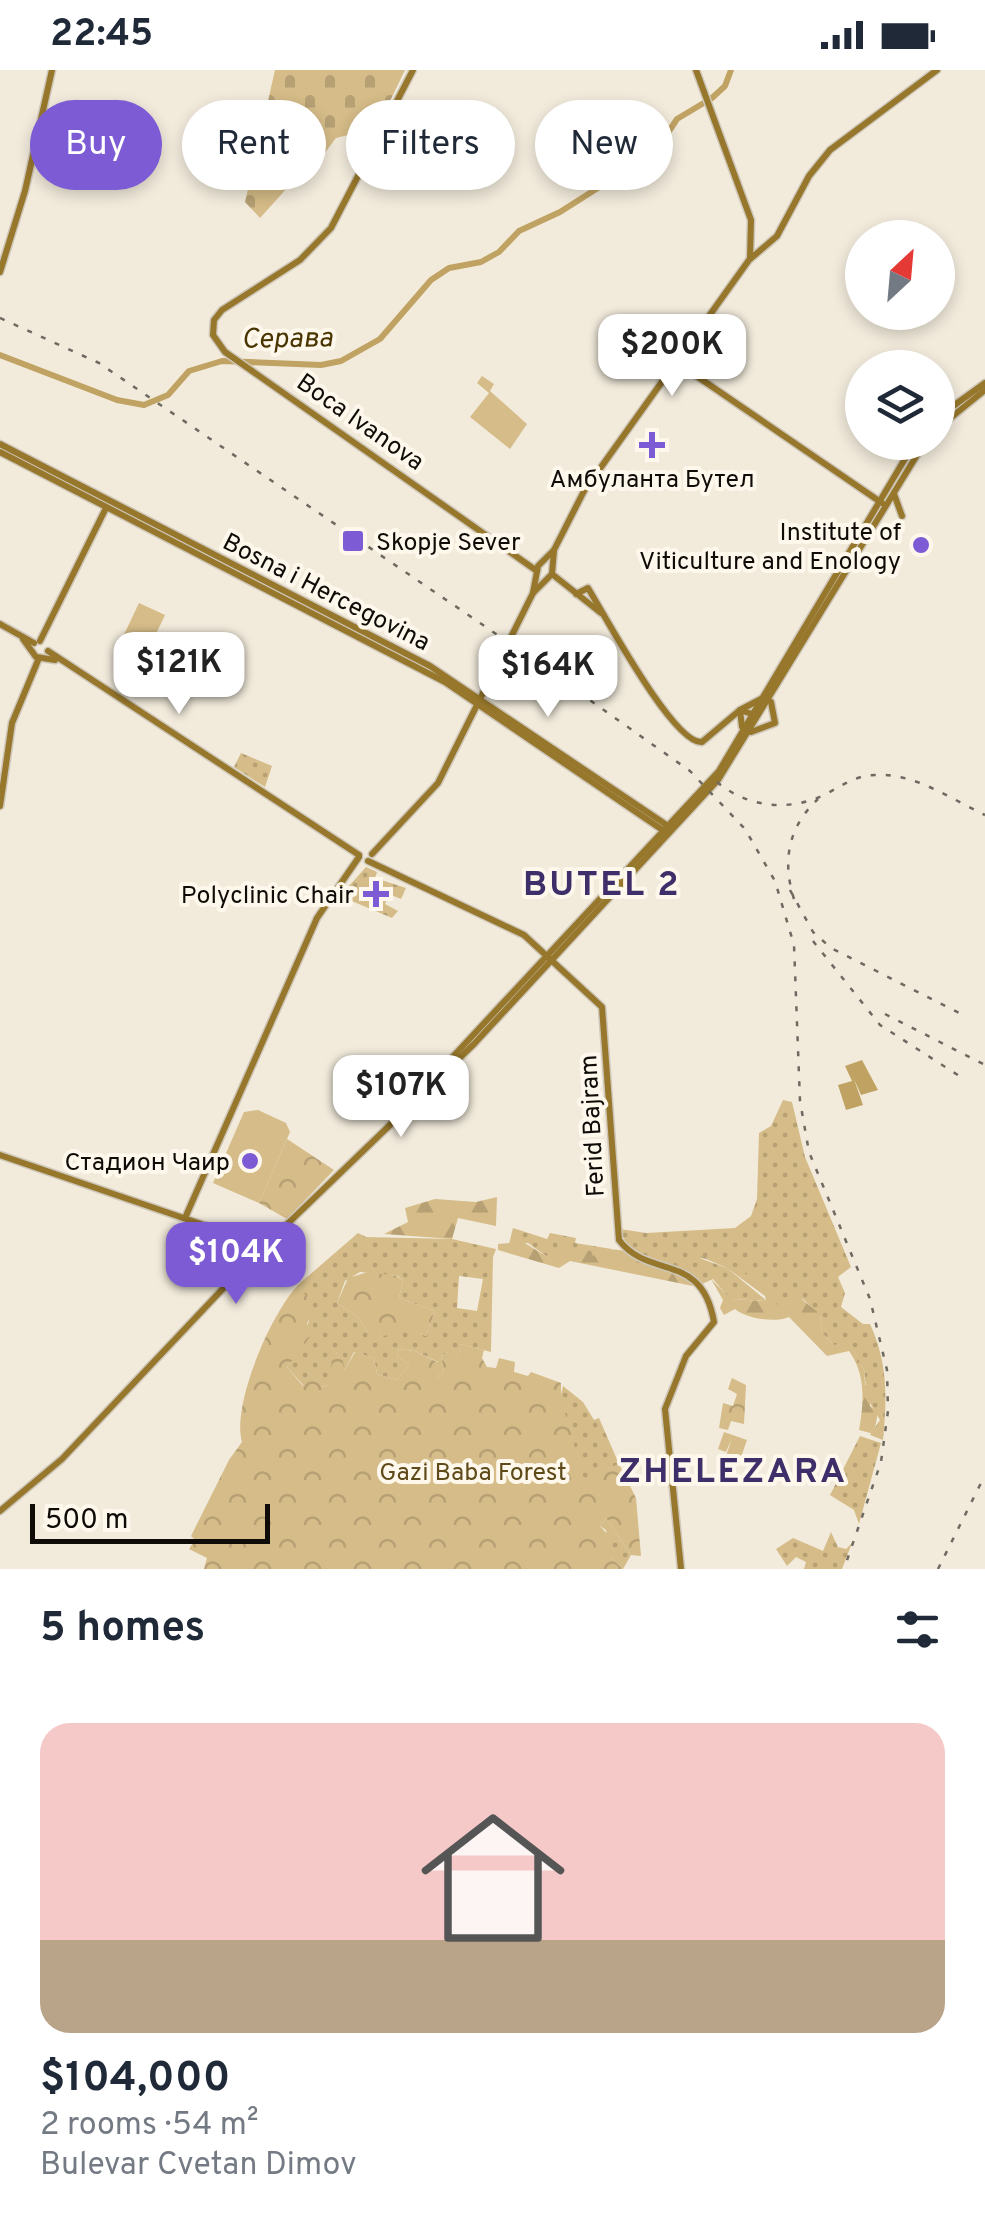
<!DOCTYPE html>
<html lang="en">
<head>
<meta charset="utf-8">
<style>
  body { margin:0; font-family:Overpass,sans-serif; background:#f6f6f7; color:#1f2937; height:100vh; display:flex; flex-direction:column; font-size:38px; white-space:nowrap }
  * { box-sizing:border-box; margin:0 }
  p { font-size:32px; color:#747a83 }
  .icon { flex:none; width:55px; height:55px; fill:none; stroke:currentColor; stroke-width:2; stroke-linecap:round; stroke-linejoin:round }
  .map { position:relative; height:1499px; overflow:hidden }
  .details { display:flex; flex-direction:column; background:#fff; flex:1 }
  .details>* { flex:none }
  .banner { position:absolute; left:30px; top:30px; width:925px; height:90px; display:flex; gap:20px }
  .needle { width:65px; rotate:26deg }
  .controls { position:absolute; left:845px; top:150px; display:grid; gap:20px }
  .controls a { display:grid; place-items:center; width:110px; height:110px; border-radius:50%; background:#fff; box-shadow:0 5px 15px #0003; font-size:50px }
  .scale { position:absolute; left:30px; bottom:25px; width:240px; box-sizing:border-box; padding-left:10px; border:5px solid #0f0c08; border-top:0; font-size:28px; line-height:35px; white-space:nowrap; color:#0f0c08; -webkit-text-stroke:8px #fef8ec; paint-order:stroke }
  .price { position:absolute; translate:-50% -85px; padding:0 22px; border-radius:20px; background:#fff; color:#222; font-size:32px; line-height:65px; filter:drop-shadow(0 2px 5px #0008) }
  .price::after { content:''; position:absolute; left:50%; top:60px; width:30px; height:22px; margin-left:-15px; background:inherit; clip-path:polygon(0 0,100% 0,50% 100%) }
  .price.active { background:#7d5bd5; color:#fff }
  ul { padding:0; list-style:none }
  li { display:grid; align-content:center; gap:20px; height:530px; padding:0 40px }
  li span { display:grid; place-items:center; height:310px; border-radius:30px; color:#555 }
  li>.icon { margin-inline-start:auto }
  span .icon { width:180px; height:180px; fill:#fffc; stroke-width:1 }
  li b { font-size:42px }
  h2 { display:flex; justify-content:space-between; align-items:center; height:120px; padding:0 40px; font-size:42px }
  .tag { padding:0 35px; border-radius:45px; background:#fff; box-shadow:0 5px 15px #0003; font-size:35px; line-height:90px }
  .tag.active { background:#7d5bd5; color:#fff }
  .status { display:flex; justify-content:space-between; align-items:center; height:70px; padding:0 50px; background:#fff; direction:ltr }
  .status svg { height:28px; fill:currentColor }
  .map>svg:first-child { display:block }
</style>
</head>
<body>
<div class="status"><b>22:45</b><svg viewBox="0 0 49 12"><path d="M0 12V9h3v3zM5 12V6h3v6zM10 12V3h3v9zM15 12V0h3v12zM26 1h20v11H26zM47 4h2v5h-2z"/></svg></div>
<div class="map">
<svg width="985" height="1499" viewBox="0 0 985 1499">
  <defs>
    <pattern id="grass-dots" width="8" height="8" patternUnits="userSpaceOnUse" patternTransform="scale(2.5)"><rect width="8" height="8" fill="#d5bc88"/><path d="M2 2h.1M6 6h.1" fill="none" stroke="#b6a074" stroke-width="1.8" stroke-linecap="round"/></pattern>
    <pattern id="forest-firs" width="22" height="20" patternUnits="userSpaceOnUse" patternTransform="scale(2.5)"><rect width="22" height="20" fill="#d5bc88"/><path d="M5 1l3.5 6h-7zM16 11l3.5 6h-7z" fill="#b6a074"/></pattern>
    <pattern id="cemetery-stones" width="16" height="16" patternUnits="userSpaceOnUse" patternTransform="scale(2.5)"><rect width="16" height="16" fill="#d5bc88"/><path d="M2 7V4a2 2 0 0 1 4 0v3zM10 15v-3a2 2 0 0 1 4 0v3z" fill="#b6a074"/></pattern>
    <pattern id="park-crowns" width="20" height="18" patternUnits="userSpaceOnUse" patternTransform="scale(2.5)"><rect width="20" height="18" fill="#d5bc88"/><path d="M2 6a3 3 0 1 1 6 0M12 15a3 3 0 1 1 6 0" fill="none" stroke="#b6a074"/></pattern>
  </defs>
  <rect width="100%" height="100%" fill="#f2ebdc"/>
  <g fill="url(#grass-dots)" fill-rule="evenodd">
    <polygon points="241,683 272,696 265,717 234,697"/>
    <polygon points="366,797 377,802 375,808 406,818 401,829 389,824 385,834 398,841 392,848 340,826"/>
    <path d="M783,1030L792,1032L805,1087L851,1197L838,1207L845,1223L841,1237L863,1254H870C888,1293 887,1328 883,1370L870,1365L880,1350L867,1328L864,1300L850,1274L834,1275L822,1263L820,1245L803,1229L780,1240C761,1212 735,1191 699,1188L727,1198L767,1231L730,1229L713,1209L702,1214C681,1189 627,1192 620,1159L646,1163L735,1158L751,1146L757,1129L759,1063L771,1056Z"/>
    <path d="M513,1158L547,1169L550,1163L576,1168L575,1173L624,1181L614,1179L593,1186L590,1182C574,1180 566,1177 556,1193L528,1173L509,1174Z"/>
    <path d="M358,1163L366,1167L452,1169L496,1179L498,1174L493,1187L491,1282L461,1274L457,1288L448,1282L441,1286L444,1302L437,1308L438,1292L415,1281L399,1279L397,1286L409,1295L397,1310L377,1304L374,1288L354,1282L345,1300L337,1282L328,1315L321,1317L309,1303L304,1316L287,1297L312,1262L307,1257C314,1237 305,1233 299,1214ZM360,1202L398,1206L403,1211L399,1228L435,1241L426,1266L398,1255L381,1267L379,1261L367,1262L359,1248L337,1233L345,1211ZM459,1206L483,1209L477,1241L457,1238Z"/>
    <polygon points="563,1316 583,1332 594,1350 599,1348 619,1394 584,1410 560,1329"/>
    <polygon points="860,1366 881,1373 859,1454 854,1440 830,1425"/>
    <polygon points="606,1448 631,1485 623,1499 611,1488 606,1460 600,1456"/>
    <polygon points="831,1462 838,1477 846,1479 852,1473 842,1499 804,1499 806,1492 796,1487 787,1496 776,1479 793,1468 823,1481"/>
  </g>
  <g fill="url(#forest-firs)">
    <polygon points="497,1127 496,1156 458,1148 452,1169 384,1164 408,1152 405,1138 435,1129 476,1132"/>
    <path d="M523,1172L556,1192L566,1178L591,1181L593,1186C618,1166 675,1199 698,1217L570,1191L559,1198L498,1180V1174Z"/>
    <path d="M699,1186C733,1190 762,1212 780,1239L798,1226L820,1244L822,1263L834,1275L850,1273L864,1300L865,1315L871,1319L870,1336L878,1342L874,1364L859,1360C864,1333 866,1304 849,1281L827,1286L789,1247C775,1253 747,1249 735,1239L724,1245L720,1238L723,1230L711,1209L731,1229L766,1231L765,1226L727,1198Z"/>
  </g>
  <polygon fill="url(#cemetery-stones)" points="275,0 405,0 377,58 336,68 306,108 298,106 260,148 245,132"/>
  <g fill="url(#park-crowns)">
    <polygon points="287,1069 334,1100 287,1149 259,1133"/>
    <polygon points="368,1202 397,1206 403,1211 399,1228 435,1241 426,1266 398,1256 394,1263 381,1267 379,1262 367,1262 359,1248 337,1233 348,1208"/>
    <path d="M299,1214L313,1239L307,1254L313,1263L287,1297L303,1316L309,1303L322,1317L328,1315L332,1289L340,1279L345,1300L355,1282L374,1288L377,1304L397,1310L409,1295L397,1286L399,1279L415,1281L439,1293L437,1308L444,1302L441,1286L448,1282L457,1287L461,1274L484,1280L482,1288L487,1297L496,1298L499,1288L515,1292L514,1302L528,1306L531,1302L561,1313V1329L584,1409L619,1394L636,1428L641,1486L631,1485L606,1448L600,1456L610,1467L611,1488L623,1499H204L207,1488L189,1479L195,1470L191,1466L229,1390L242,1372C231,1335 272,1241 299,1214Z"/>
    <polygon points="732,1308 746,1315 744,1354 731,1351 728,1360 719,1358 723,1333 733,1336 737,1324 728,1319"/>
  </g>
  <g fill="#d5bc88">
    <polygon points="482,306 494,314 490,321 527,354 510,379 470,347 489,323 477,313"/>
    <polygon points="139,533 165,545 146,585 120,573"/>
    <polygon points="258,1040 286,1053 290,1062 259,1133 213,1113 244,1042"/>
    <polygon points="724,1362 747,1370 739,1393 725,1389 732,1368 726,1382 718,1379"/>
  </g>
  <polygon fill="#c0a363" points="862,990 878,1020 861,1025 854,1009 863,1035 846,1040 838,1015 852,1011 845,996"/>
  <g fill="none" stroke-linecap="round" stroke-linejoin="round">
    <polyline stroke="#c0a363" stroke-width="6" points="0,285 117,330 144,335 168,325 189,301 222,291 321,295 341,291 380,269 431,210 449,198 481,192 499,182 519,161 560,142 656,81 677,49 712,28 725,16 731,0"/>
    <defs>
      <g id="secondary">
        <polyline points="413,0 331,158 300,190 222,240 214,250 213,265 225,282 537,501"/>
        <polyline points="696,0 751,150 750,188"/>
        <polyline points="0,202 25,121 52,0"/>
        <polyline points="676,292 882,433"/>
        <polyline points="938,347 985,313"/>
        <polyline points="938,358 985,320"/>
        <polyline points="0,374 430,596 671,758"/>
        <polyline points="0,382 445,612 667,763"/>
        <polyline points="894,424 902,446"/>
        <polyline points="554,480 552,504 601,543"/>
        <polyline points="533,523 538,496 554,480 584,421 749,190 777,166 809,106 830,80 937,0"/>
        <path d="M576,524L588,518C605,546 674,675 702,672L740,640L755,645"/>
        <polyline points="0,554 34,573"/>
        <polyline points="23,569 36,587 55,590"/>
        <polyline points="40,571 106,438"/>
        <polyline points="48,581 359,785"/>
        <polyline points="742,657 740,640 761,629"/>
        <polyline points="751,662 775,653 771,632"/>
        <polyline points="0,736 12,653 39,588"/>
        <polyline points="372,784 438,713 533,523 552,504"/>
        <path d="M368,791L524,865L602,937L619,1170C649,1210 702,1181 714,1252L686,1286L665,1339L681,1499"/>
        <polyline points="448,992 719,701 915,372"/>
        <polyline points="0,1085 265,1176"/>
        <polyline points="185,1148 317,848 359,787"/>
        <polyline points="0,1441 62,1389 251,1189 474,974 718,710 925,372"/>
      </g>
    </defs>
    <use href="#secondary" stroke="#cec7ba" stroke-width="9"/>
    <use href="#secondary" stroke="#97772b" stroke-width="6"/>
    <g stroke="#6e6961" stroke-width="2.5" stroke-dasharray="5 10" stroke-linecap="butt">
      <polyline points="0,248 99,293 502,568 690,701 745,759 775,811 794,875 800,1031 809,1082 870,1229 887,1300 888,1341 881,1392 844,1499"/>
      <path d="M717,712C748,738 790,742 826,724C843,715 856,705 876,705C915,703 951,729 985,745"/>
      <polyline points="790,820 813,862 831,878 963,945"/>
      <path d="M794,829C782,791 788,757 818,729"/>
      <polyline points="813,871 880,955 964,1009"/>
      <polyline points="885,944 985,995"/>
      <polyline points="938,1499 985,1405"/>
    </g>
  </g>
  <g fill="#7d5bd5" stroke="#fef8ec" stroke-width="4">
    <path d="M647 360h10v10h10v10h-10v10h-10v-10h-10v-10h10z"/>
    <rect x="341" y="459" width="24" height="24" rx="5"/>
    <circle cx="921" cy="475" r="10"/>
    <path d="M371 809h10v10h10v10h-10v10h-10v-10h-10v-10h10z"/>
    <circle cx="250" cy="1091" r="10"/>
  </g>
  <g text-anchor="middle" stroke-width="8" stroke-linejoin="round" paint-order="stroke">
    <g font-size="25" fill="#0f0c08" stroke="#fef8ec">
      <text transform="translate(361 351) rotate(35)" y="9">Boca Ivanova</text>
      <text transform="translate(327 521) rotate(27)" y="9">Bosna i Hercegovina</text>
      <text transform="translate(591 1056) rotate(-93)" y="9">Ferid Bajram</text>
    </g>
    <g font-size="25" fill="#0f0c08" stroke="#fef8ec" text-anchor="end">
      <text x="652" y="417" text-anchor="middle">Амбуланта Бутел</text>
      <text x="901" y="470">Institute of<tspan x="901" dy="29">Viticulture and Enology</tspan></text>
      <text x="376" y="480" text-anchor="start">Skopje Sever</text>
      <text x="354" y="833">Polyclinic Chair</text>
      <text x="230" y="1100">Стадион Чаир</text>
    </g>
    <g font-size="25" fill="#5e4918" stroke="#fef8ec">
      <text x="473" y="1410">Gazi Baba Forest</text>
    </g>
    <g font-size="28" font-style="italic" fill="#493500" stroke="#fef8ec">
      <text transform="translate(287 267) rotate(-1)" y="10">Серава</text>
    </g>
    <g font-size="35" font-weight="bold" letter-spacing="2.5" fill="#3e2e69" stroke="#fef8ec">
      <text x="602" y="825">BUTEL 2</text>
      <text x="733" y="1412">ZHELEZARA</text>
    </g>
  </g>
</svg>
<div class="controls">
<a><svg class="needle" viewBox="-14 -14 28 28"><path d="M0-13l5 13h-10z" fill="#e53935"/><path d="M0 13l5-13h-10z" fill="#747a83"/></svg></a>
<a><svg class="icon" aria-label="layers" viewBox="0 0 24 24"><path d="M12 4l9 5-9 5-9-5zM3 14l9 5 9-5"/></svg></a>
</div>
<div class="scale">500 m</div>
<b class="price" style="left:672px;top:329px">$200K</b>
<b class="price" style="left:179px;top:647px">$121K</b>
<b class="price" style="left:548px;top:650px">$164K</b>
<b class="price" style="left:401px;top:1070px">$107K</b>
<b class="price active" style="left:236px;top:1237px">$104K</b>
<div class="banner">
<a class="tag active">Buy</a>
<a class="tag">Rent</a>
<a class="tag">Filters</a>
<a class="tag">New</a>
</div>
</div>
<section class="details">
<h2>5 homes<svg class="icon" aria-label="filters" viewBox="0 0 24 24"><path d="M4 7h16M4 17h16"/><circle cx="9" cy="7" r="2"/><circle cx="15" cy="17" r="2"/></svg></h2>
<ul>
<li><span style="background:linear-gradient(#f6c9c9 70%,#b9a48a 0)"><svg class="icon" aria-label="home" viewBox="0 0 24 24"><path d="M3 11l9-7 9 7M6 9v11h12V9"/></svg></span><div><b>$104,000</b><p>2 rooms · 54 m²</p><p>Bulevar Cvetan Dimov</p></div></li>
</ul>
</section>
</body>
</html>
